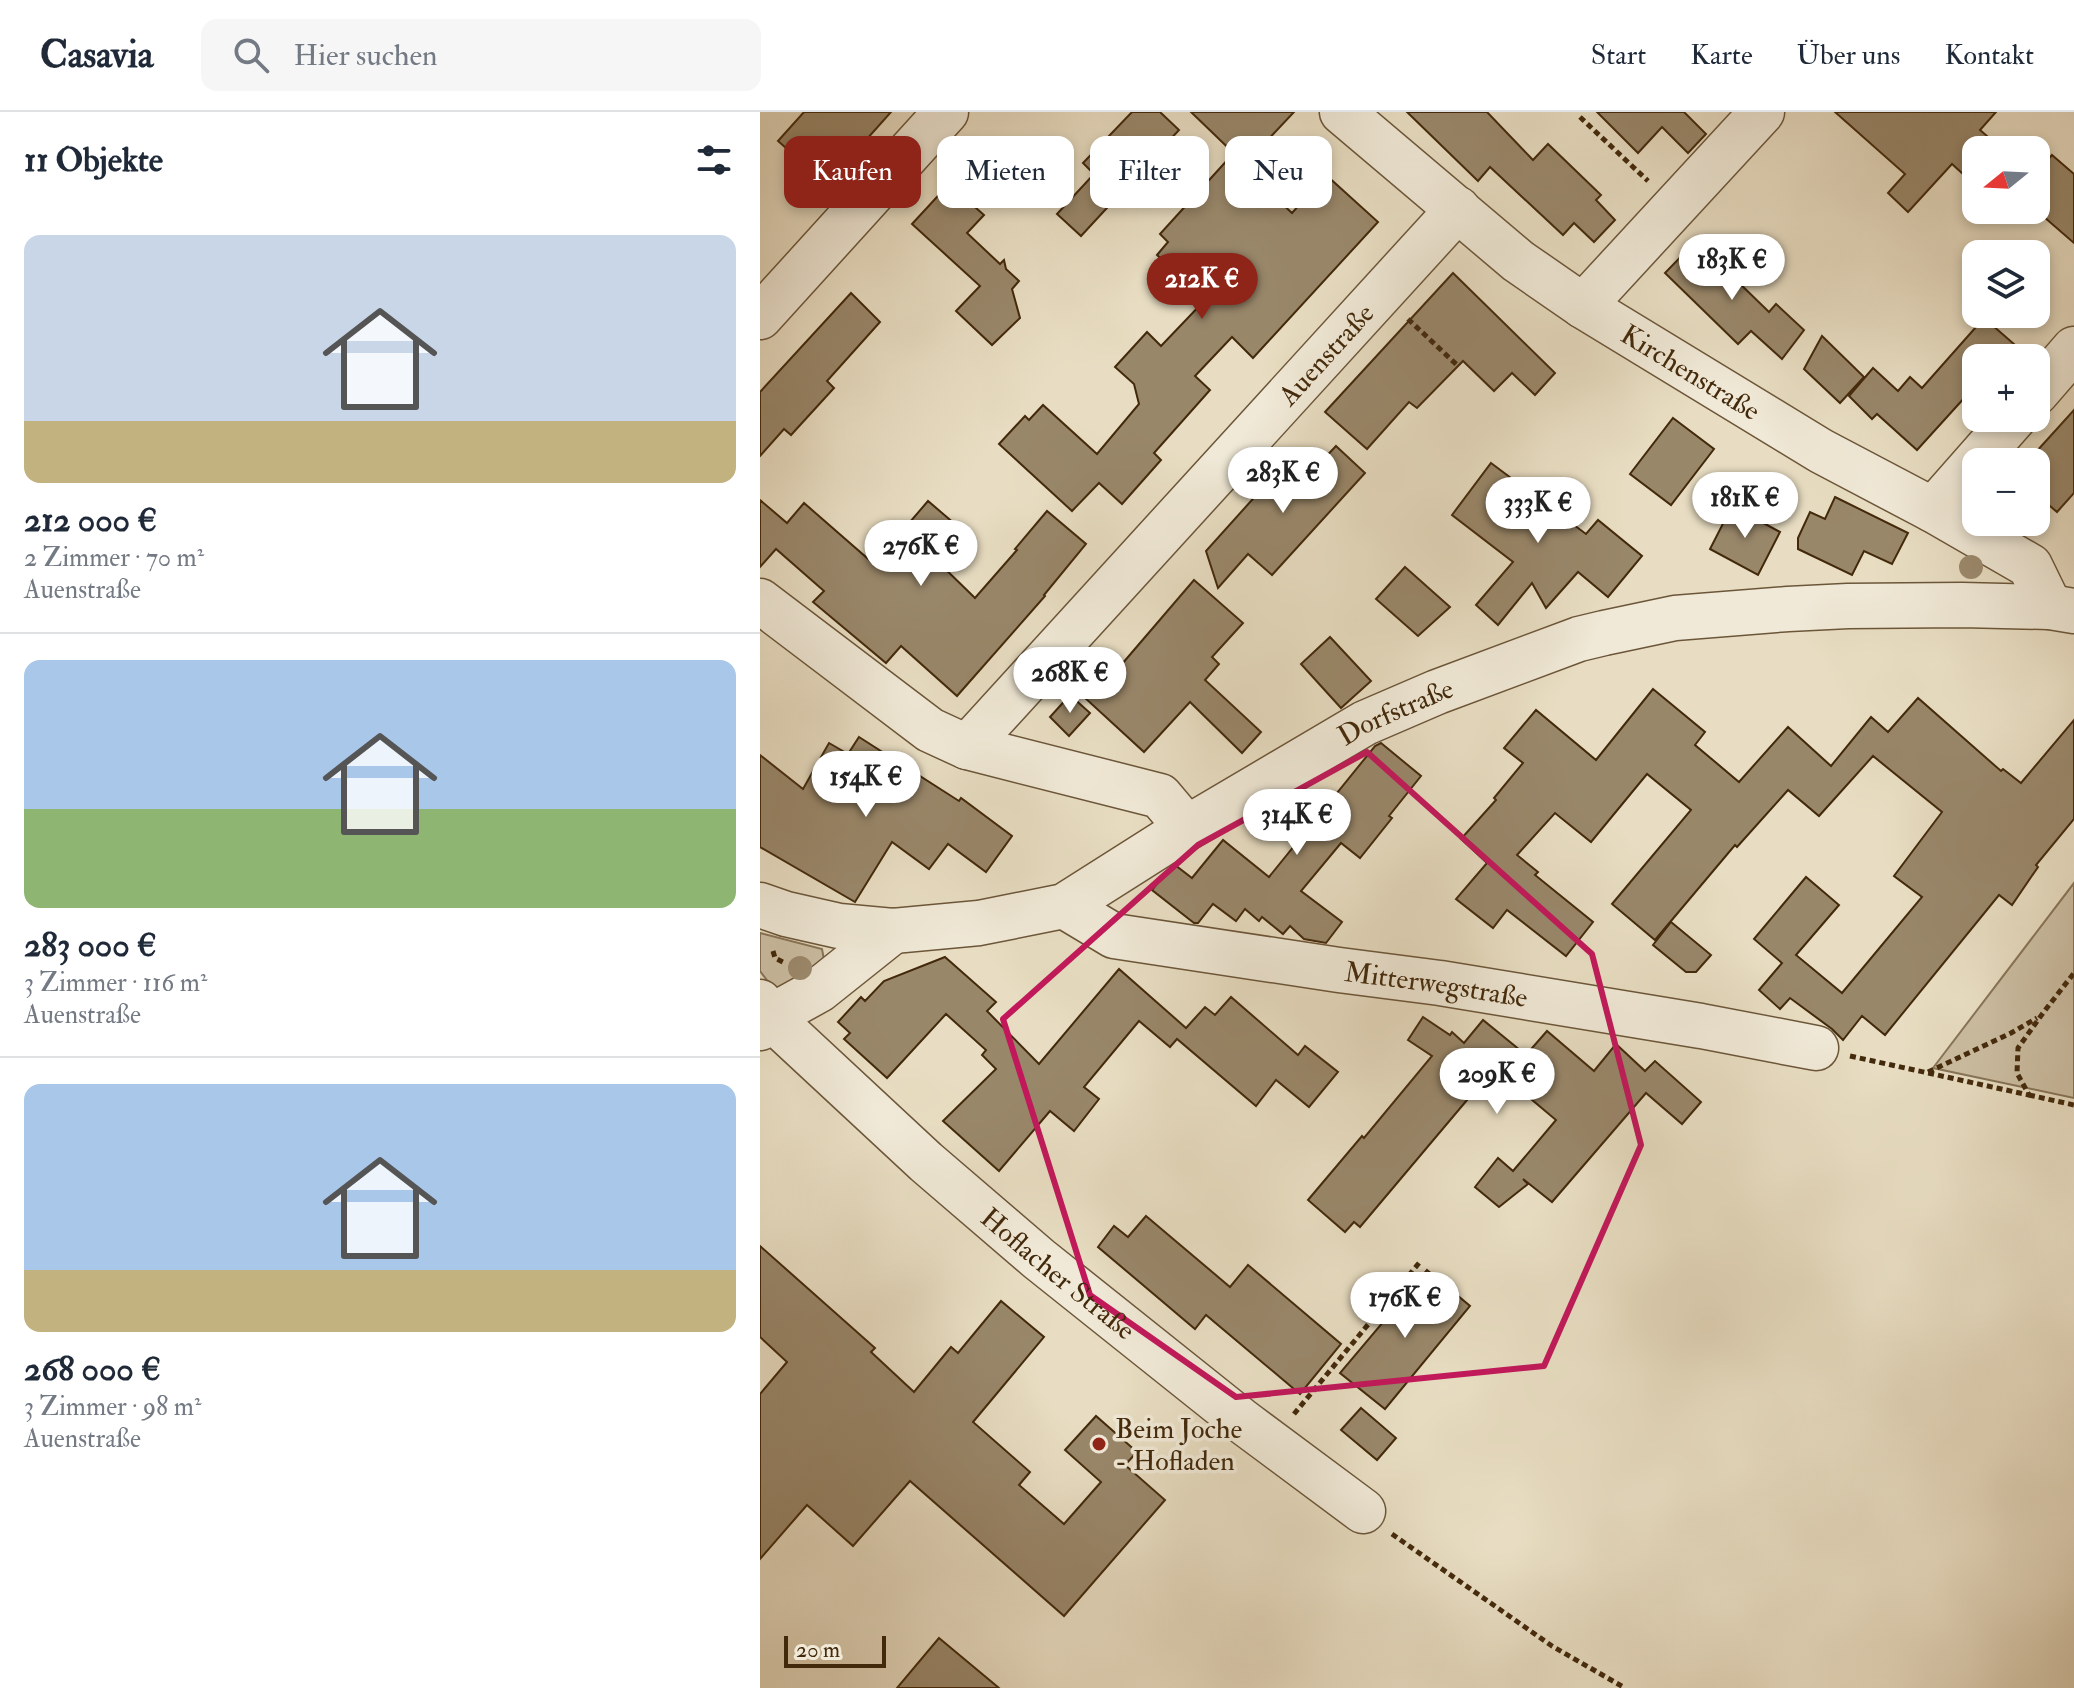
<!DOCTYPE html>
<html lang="de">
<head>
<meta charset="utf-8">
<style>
  body { margin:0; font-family:"IM FELL Double Pica",serif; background:#f6f6f7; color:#1f2937; height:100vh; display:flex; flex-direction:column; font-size:30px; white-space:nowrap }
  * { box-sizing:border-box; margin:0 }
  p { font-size:26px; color:#747a83 }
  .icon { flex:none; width:44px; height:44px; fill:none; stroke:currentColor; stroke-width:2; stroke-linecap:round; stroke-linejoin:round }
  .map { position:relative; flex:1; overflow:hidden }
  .drawer { display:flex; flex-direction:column; background:#fff; width:760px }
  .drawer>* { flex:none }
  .top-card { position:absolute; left:24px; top:24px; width:760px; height:72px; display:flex; gap:16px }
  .needle { width:52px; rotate:252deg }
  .fabs { position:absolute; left:1202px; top:24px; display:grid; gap:16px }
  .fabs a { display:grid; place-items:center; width:88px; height:88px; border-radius:16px; background:#fff; box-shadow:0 4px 12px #0003; font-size:40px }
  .scale { position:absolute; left:24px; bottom:20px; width:102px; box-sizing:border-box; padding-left:8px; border:4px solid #43290b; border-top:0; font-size:22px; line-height:28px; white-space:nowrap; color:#43290b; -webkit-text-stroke:6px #f0e9d7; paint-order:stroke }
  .price { position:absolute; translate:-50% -68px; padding:0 18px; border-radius:28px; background:#fff; color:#222; font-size:26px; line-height:52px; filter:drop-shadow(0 2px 4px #0008) }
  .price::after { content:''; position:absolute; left:50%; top:48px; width:24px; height:18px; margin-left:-12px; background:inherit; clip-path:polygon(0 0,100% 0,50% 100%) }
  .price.selected { background:#8f2418; color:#fff }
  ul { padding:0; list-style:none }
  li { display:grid; align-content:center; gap:16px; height:424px; padding:0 24px }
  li+li { border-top:2px solid #e0e1e3 }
  li span { display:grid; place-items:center; height:248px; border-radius:16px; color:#555 }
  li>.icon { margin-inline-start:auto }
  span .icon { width:144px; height:144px; fill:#fffc; stroke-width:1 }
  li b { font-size:34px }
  h2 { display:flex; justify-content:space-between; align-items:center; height:96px; padding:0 24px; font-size:34px }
  .chip { padding:0 28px; border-radius:16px; background:#fff; box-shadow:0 4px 12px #0003; font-size:28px; line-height:72px }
  .chip.selected { background:#8f2418; color:#fff }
  header { display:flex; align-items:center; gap:48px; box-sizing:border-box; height:112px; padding:0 40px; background:#fff; border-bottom:2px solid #e0e1e3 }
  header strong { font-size:38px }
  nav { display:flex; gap:44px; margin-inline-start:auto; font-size:28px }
  .search { width:560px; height:72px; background:#f6f6f7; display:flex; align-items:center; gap:20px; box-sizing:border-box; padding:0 28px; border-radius:16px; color:#747a83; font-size:30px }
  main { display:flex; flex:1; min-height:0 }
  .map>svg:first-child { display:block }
</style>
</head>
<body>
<header>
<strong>Casavia</strong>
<div class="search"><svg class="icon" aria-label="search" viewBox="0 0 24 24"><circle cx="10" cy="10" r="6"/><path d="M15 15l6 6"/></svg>Hier suchen</div>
<nav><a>Start</a><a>Karte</a><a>Über uns</a><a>Kontakt</a></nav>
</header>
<main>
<section class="drawer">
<h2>11 Objekte<svg class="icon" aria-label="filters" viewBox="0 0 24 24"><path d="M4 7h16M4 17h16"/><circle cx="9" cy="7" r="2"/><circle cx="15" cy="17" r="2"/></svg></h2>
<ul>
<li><span style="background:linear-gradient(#c9d6e8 75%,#c2b280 0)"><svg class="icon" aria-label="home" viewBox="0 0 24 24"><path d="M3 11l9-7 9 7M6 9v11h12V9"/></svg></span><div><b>212 000 €</b><p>2 Zimmer · 70 m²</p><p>Auenstraße</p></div></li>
<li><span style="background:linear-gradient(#a9c7e8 60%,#8fb573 0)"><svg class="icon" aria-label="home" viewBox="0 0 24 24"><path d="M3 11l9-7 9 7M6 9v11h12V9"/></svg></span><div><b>283 000 €</b><p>3 Zimmer · 116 m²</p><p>Auenstraße</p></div></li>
<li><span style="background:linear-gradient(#a9c7e8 75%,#c2b280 0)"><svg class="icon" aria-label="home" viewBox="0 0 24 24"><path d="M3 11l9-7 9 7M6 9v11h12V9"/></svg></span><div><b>268 000 €</b><p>3 Zimmer · 98 m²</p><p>Auenstraße</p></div></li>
</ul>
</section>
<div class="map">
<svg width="1314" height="1576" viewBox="0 0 1314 1576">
  <rect width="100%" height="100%" fill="#e8ddc2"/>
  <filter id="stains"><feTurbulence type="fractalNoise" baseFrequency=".0025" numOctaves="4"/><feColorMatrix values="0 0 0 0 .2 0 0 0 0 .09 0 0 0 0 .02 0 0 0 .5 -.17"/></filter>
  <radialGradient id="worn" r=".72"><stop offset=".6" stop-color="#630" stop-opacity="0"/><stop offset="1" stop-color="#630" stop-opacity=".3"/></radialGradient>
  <g fill="#ccbea3" stroke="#887457" stroke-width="2">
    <polygon points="1314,771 1314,986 1173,956"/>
    <polygon points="0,821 62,837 65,853 18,883 0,859"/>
  </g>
  <g fill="#99876a" stroke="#43290b" stroke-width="2">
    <polygon points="44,0 131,0 81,56 67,44 53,60 18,29"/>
    <polygon points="372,0 400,0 419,18 321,124 297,102 334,62 323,51"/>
    <polygon points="431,0 534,0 485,52"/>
    <polygon points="647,0 727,0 773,48 788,32 841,83 836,88 855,108 834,130 814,111 803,123 730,55 718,69"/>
    <polygon points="837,0 924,0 946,22 928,41 902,15 878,41"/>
    <polygon points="1075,0 1236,0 1220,18 1243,38 1216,38 1216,74 1192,52 1148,100 1128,81 1145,62"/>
    <polygon points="1292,43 1314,62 1314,131 1276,98 1276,61"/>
    <polygon points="471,44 532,101 566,63 618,110 493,246 472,225 435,264 450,278 394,341 401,348 362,392 339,371 312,399 239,332 265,304 269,308 283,293 337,342 379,292 374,272 355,255 387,220 401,234 445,188 397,143 408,130 400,122"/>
    <polygon points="189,72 224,103 207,121 240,152 244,148 246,157 259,169 252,177 260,206 232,233 196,199 220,174 152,112"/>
    <polygon points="936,129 1009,200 1016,192 1044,218 1022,247 991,219 978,232 905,161"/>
    <polygon points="693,161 795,261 775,283 752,261 734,279 703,249 657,296 649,290 607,337 565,300"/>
    <polygon points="91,181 120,210 67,269 74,276 31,323 24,317 0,344 0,280"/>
    <polygon points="1224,206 1270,246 1216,246 1216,273 1157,338 1117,302 1112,307 1089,284 1113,256 1138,279 1150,265 1162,276"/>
    <polygon points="1062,224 1104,265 1080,291 1044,257"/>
    <polygon points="1314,298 1314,381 1297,400 1276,382 1276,340"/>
    <polygon points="913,306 954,337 911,393 870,362"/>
    <polygon points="576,334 605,361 512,463 488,442 458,476 446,439 527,349 546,366"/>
    <polygon points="731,351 826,422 838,408 882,444 848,485 818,460 786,496 772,471 738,513 716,493 753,450 692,403"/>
    <polygon points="1075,385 1148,421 1132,452 1104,439 1092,463 1038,437 1038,426 1050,400 1065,407"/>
    <polygon points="0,388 27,411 44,391 114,452 168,389 202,418 176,448 215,486 257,438 255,437 287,399 326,432 284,483 285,484 197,584 141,534 126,551 53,490 64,479 16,437 0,455"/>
    <polygon points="972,394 1020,420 998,463 950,437"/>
    <polygon points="645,455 690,495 658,524 616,487"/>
    <polygon points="434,468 483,511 452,545 459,552 445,568 501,620 482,641 430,590 384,640 324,585 357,548 362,552"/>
    <polygon points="570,525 611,569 581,596 541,552"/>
    <polygon points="893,577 945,620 935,633 979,670 1028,615 1071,654 1111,605 1128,620 1158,586 1241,659 1243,657 1261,671 1314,608 1314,707 1276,753 1278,755 1252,793 1239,783 1125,923 1102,904 1083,928 1072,917 1030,886 1020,897 999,878 1022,851 994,827 1046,765 1079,793 1036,843 1082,881 1162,785 1134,764 1182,700 1113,644 1059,704 1028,678 977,735 975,733 895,828 852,792 931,698 887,662 831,730 795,701 757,743 778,760 775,763 833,810 806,844 747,798 733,816 696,787 727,751 701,727 736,688 734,686 763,651 744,636 776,598 836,648"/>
    <polygon points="310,583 330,601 309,624 290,605"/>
    <polygon points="99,625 199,689 201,686 252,724 226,760 188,732 169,757 132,730 95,790 0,735 0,643 43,677 69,631 88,642"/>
    <polygon points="621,631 661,664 629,704 632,706 600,746 581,731 541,779 582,810 566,831 544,827 530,814 523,822 502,805 499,809 485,797 476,809 453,792 438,811 434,811 392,778 409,757 415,753 432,766 463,728 509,765 615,634"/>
    <polygon points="911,810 951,843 936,860 926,860 893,833"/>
    <polygon points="185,845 236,890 227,899 279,952 359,857 426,916 445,895 455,903 471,885 538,943 545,934 578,960 549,995 516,968 496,994 417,927 410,935 379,909 324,975 339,987 314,1019 290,999 239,1059 183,1009 236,957 222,943 226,938 186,902 127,966 84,927 90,921 78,910 101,885 105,889 124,869"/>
    <polygon points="663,905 690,923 692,920 704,931 723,908 766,943 787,919 834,959 856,932 885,959 895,949 941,990 922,1012 886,981 792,1090 763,1067 768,1072 739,1095 715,1075 738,1046 753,1059 796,1008 734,956 600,1115 594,1110 585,1120 548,1088 602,1024 604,1026 672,944 648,928"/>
    <polygon points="386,1104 470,1175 488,1153 581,1232 540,1282 446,1203 435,1217 338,1135 354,1114 368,1125"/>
    <polygon points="0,1134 115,1236 111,1240 154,1280 191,1235 198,1241 241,1189 284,1225 213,1310 270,1360 259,1373 304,1412 341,1370 305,1338 336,1304 377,1340 365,1353 405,1388 304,1504 150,1369 93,1434 47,1393 0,1447 0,1282 27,1250 0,1225"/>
    <polygon points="667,1158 710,1194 625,1297 580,1261"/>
    <polygon points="601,1296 636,1326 617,1348 581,1318"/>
    <polygon points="179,1526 239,1576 137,1576"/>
  </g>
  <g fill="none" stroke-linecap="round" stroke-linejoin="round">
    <defs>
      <g id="minor">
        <path id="s1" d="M582,0L758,149L823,194L1061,339L1173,398L1270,454L1290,495"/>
        <polyline points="823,194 1002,0"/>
        <polyline points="0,205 186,0"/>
        <polyline points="1276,281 1314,237"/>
        <polyline points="1173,398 1254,306"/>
        <polyline points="0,489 170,618 207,635 400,684 427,716"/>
        <path id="s2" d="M207,635L698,97"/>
        <path id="s3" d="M0,793L26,802L79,814L133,819L219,811L304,794L427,716L605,611L677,580L819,527L844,521L915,506L1028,497L1088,494L1202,493L1290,495L1314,499"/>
        <path id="s4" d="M304,794L354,824L579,858L680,871L941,914L1056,936"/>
        <path id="s5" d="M0,890L10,905L166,1050L279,1147L482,1309L603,1399"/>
        <polyline points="0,916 10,905 59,878 133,819"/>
      </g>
    </defs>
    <use href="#minor" stroke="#6c5639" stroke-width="47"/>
    <g stroke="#43290b" stroke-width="5" stroke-dasharray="6 4" stroke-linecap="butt">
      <polyline points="820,5 888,69"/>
      <polyline points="648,207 697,253"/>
      <polyline points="13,839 15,846 25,851"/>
      <polyline points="1090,944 1269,983 1257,961 1258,936 1283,901 1314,861"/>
      <polyline points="1168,960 1251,921 1277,906"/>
      <polyline points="1269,983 1314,993"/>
      <polyline points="534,1302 659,1151"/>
      <polyline points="632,1422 792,1534 865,1576"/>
    </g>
    <use href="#minor" stroke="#f0e9d7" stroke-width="44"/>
  </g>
  <g fill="#9c8a6e">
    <circle cx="1211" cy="455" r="12"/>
    <circle cx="40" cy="856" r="12"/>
  </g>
  <path fill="none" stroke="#c2185b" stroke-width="6" stroke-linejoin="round" d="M607,640L832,842L881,1033L784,1254L476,1285L330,1183L243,907L438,733Z"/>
  <circle fill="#8f2418" stroke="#f0e9d7" stroke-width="3" cx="339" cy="1332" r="8"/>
  <g text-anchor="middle" stroke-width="7" stroke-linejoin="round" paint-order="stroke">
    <g font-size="28" fill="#43290b" stroke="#f0e9d7">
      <text dy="10" stroke="none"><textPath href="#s2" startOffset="532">Auenstraße</textPath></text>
      <text dy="10" stroke="none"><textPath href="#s1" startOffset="436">Kirchenstraße</textPath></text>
      <text dy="10" stroke="none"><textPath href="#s3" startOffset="694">Dorfstraße</textPath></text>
      <text dy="10" stroke="none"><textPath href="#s4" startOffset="384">Mitterwegstraße</textPath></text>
      <text dy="10" stroke="none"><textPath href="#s5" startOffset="404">Hoflacher Straße</textPath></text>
    </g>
    <g font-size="28" fill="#43290b" stroke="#f0e9d7" text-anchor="start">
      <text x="355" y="1326">Beim Joche<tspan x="355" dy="32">- Hofladen</tspan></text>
    </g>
  </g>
  <rect width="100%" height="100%" filter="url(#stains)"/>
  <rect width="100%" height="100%" fill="url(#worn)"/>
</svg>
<div class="fabs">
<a><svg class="needle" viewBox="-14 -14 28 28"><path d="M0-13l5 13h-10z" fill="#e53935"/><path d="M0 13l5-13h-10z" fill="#747a83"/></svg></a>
<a><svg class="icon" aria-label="layers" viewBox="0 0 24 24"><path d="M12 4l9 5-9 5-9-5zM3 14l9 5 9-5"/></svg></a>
<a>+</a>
<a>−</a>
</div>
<div class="scale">20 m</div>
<b class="price" style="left:972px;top:190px">183K €</b>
<b class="price selected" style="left:442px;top:209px">212K €</b>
<b class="price" style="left:523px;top:403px">283K €</b>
<b class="price" style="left:985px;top:428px">181K €</b>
<b class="price" style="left:778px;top:433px">333K €</b>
<b class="price" style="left:161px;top:476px">276K €</b>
<b class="price" style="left:310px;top:603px">268K €</b>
<b class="price" style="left:106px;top:707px">154K €</b>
<b class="price" style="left:537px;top:745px">314K €</b>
<b class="price" style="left:737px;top:1004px">209K €</b>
<b class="price" style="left:645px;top:1228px">176K €</b>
<div class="top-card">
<a class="chip selected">Kaufen</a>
<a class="chip">Mieten</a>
<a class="chip">Filter</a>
<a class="chip">Neu</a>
</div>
</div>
</main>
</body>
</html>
